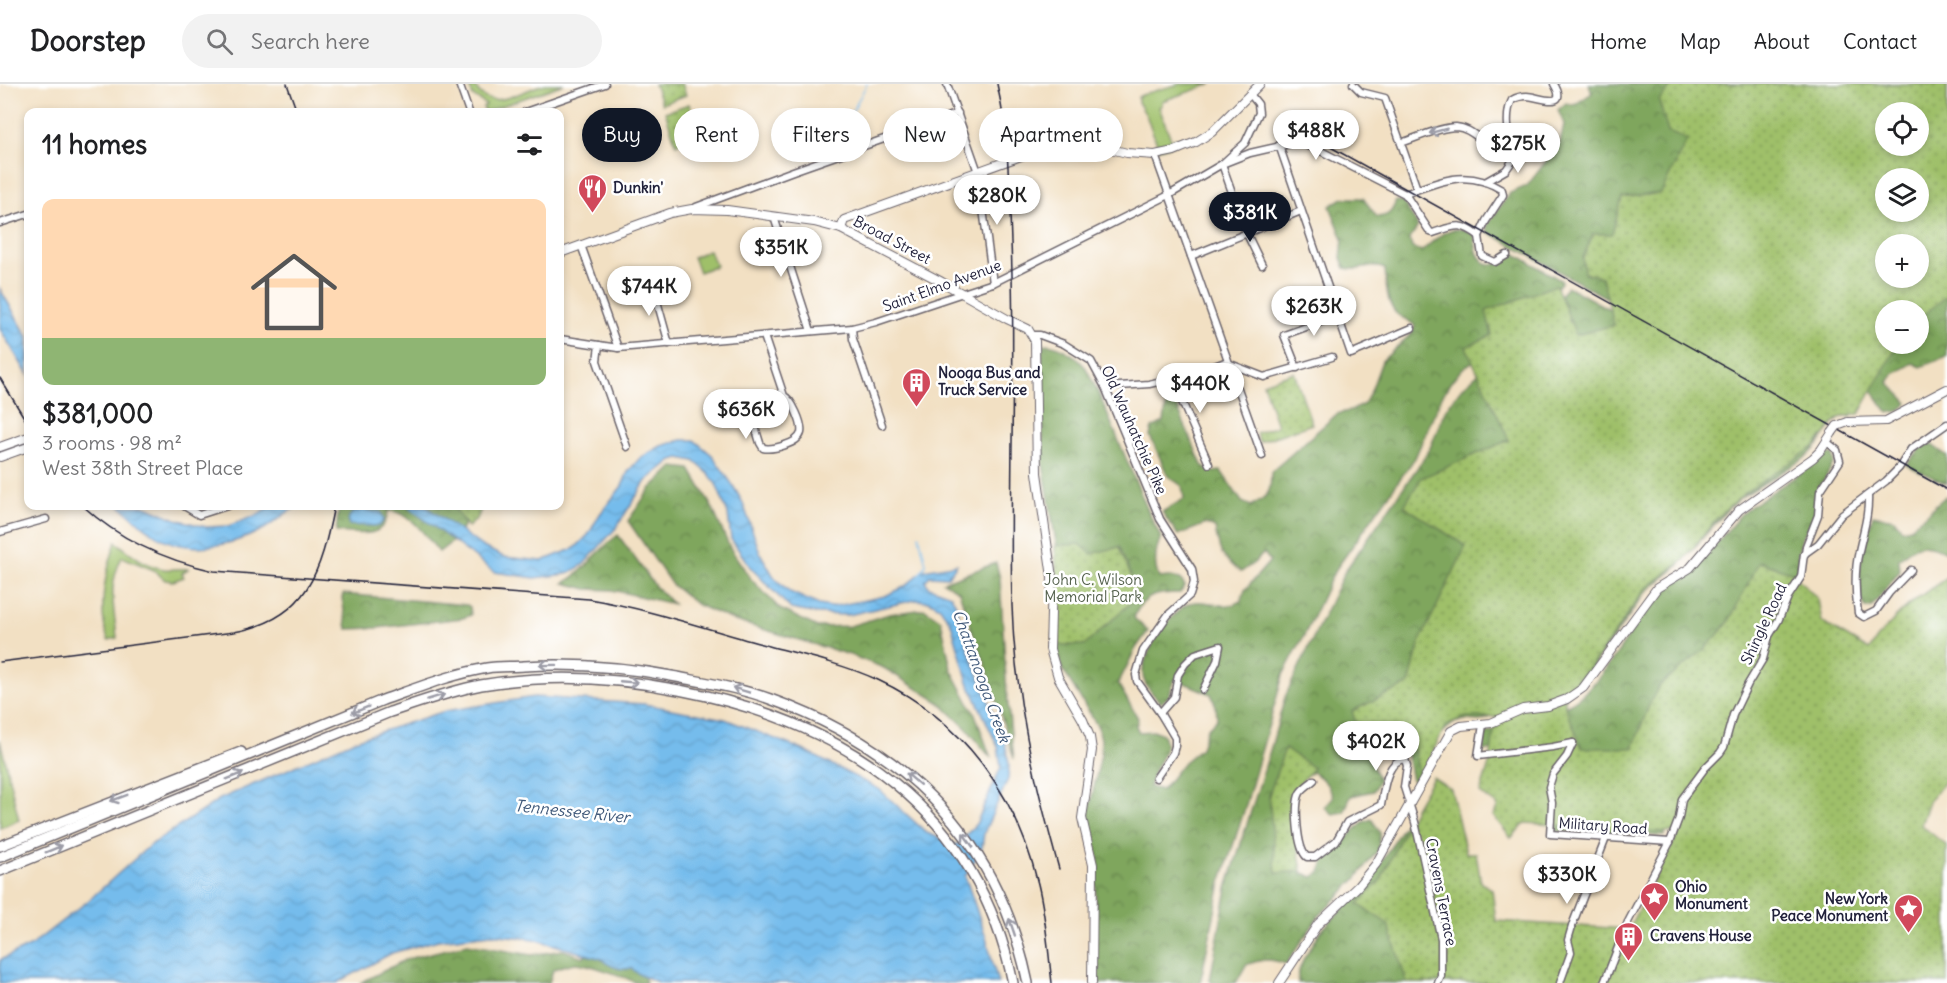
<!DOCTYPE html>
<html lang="en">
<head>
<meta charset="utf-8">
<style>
  body { margin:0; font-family:Delius,sans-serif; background:#f2f2f2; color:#202124; height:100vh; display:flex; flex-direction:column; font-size:22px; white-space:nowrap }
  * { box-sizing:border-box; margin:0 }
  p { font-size:20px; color:#757577 }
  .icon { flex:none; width:33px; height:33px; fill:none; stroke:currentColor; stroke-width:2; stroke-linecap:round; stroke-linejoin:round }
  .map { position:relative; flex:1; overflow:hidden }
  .drawer { position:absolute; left:24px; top:24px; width:540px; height:402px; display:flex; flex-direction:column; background:#fff; border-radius:12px; box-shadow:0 3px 9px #0003 }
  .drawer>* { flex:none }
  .top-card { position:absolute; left:582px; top:24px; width:570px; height:54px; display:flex; gap:12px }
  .tools { position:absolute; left:1875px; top:18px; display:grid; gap:12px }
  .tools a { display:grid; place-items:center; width:54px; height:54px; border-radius:50%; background:#fff; box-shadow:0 3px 9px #0003; font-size:30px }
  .price { position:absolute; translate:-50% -51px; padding:0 14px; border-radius:21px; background:#fff; color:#222; font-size:20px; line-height:39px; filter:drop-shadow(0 2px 3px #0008) }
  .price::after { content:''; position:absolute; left:50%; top:36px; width:18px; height:14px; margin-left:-9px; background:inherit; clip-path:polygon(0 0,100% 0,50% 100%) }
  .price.selected { background:#111827; color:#fff }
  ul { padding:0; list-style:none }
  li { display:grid; align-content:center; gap:12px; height:318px; padding:0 18px }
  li+li { border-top:2px solid #e0e0e0 }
  li span { display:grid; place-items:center; height:186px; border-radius:12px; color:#555 }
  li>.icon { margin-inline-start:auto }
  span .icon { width:108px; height:108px; fill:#fffc; stroke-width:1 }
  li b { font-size:26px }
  h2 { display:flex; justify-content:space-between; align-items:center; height:72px; padding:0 18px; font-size:26px }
  .pill { padding:0 21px; border-radius:27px; background:#fff; box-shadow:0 3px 9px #0003; font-size:21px; line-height:54px }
  .pill.selected { background:#111827; color:#fff }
  header { display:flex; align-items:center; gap:36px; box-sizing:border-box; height:84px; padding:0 30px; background:#fff; border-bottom:2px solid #e0e0e0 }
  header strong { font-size:28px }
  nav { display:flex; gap:33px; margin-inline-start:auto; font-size:21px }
  .search { width:420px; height:54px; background:#f2f2f2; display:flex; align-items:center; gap:15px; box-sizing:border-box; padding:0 21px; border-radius:33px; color:#757577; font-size:22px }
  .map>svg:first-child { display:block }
</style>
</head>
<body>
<header>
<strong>Doorstep</strong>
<div class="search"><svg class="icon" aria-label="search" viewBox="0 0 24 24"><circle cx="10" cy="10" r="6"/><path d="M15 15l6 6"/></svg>Search here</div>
<nav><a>Home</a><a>Map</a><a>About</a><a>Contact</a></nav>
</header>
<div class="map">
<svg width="1947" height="899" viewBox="0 0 1947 899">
  <defs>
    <pattern id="forest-crowns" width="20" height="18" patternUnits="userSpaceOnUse" patternTransform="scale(1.5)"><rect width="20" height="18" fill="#7fa65d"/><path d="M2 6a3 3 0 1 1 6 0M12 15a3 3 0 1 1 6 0" fill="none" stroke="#68874e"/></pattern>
    <pattern id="park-dots" width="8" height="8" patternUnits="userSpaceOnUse" patternTransform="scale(1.5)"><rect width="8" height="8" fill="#9fc069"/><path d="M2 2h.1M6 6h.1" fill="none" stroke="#819c58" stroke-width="1.8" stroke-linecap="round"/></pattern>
    <pattern id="water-waves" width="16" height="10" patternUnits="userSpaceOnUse" patternTransform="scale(1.5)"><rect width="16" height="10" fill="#75bcec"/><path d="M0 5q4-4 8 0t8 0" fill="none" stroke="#65a1cb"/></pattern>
  </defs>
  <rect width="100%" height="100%" fill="#fff"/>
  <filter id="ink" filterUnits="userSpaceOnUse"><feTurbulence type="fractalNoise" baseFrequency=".0167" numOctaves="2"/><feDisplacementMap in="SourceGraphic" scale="12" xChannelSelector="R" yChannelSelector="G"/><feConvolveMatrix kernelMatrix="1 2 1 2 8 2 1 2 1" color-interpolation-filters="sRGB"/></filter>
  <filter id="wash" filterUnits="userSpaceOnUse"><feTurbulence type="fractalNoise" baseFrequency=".008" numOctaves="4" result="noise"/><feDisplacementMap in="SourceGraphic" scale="24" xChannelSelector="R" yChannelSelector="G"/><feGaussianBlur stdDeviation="1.35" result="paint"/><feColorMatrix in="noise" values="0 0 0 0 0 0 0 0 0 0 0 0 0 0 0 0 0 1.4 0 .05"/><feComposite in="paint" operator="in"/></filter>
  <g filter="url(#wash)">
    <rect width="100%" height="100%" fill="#f2e0c3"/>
    <g fill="#9fc069" stroke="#607152" stroke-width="1.5">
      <path d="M468,0H474C487,33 523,5 545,0C551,0 558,0 564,0L485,28L483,23L486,21L473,12Z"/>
      <path d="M1179,0H1212L1162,17V21L1159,23L1171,55L1176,54L1177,57L1176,60L1159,65L1146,31L1138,18V13C1143,9 1170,3 1179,0Z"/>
      <polygon points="709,166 716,182 699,188 693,173"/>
      <path d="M116,458C130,469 146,482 164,485C171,486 181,484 188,485L182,489L184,493L173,497L165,496L154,486L122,473C107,504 114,522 117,554L108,556C97,524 105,490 116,458Z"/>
      <polygon points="0,656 19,736 0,744"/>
    </g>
    <g fill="url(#forest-crowns)" stroke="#50644c" stroke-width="1.5" fill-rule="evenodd">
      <path d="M1589,0H1947V272L1921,283L1913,279L1894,290L1888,298L1908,319L1899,327L1888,329L1873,308L1865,304L1844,318L1851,333H1841L1834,340L1488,148L1487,141L1510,109L1527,102L1560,59L1564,40L1558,26L1566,19L1574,21L1592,9ZM1886,28H1918V62H1886ZM1886,94H1918V128H1886ZM1886,160H1918V194H1886ZM1886,226H1918V260H1886Z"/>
      <path d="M1343,114H1363L1377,133C1389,132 1392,128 1396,117L1403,118L1418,142L1410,155L1412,164L1422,167C1440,151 1451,137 1475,151C1475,158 1475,166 1479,172C1488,187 1505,180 1509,166L1562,197L1532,237L1462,285L1450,299L1441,314L1415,374L1334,488L1305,550L1283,591L1246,721L1221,799L1200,899H1094L1096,799L1099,784L1098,772L1089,739V727L1101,670V655L1098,643L1063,586L1057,572L1054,559L1055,518L1063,512L1060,467L1056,459L1043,380L1042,261L1049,260L1059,263L1076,273L1086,284L1099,310L1149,429L1161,453C1155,467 1153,480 1159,494L1169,493L1180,495L1185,502L1180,509C1158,509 1142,510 1134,534L1148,547L1136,564L1118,600L1138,634L1136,642L1139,648L1155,647L1163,650C1169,669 1163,668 1156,683C1153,689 1151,697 1149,703L1162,706L1184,678L1201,664L1207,645L1217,635L1216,622L1211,610L1175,595L1169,612L1161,619C1155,612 1147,605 1144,596C1137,576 1169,531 1186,521C1200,513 1214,522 1228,522C1232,522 1237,518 1241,517L1245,506L1270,477L1264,469L1254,479L1241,488C1220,472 1220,470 1215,444L1206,440L1178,451L1162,428L1184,415L1182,402L1168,392L1150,352L1152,344L1164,338L1167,314L1174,316L1202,381L1212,388L1221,387L1242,418L1251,422C1270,411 1271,409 1271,388L1337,330L1353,326L1364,320L1371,307L1382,277L1412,249L1415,242C1410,236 1404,235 1398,231C1386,222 1386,199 1385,185C1370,179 1361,188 1345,184L1341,174L1343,155L1330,122Z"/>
      <path d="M1567,202L1828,345L1819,360L1808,372L1740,414L1730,423L1676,484L1646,508L1589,588L1576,600L1565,609L1516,621L1489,634L1480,637L1465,636L1454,639L1438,652L1418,697H1412L1407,671L1391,646L1369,663L1368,673L1379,696L1373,707L1351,712L1344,728L1333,730L1324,723L1333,714C1329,701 1324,695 1313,688L1306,691L1297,701L1292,715L1276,740L1273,763L1279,775L1293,777L1303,789L1313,793L1320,788L1325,776L1363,738L1372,735L1380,749L1378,766L1356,795L1319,832L1286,880C1270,874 1261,875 1246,881L1236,899H1212L1210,896L1227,804L1272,660L1285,613L1345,487L1422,377L1430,364L1446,325L1461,305L1550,225Z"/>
      <polygon points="1932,361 1947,372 1947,400 1906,381 1922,363"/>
      <path d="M1829,370L1833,371L1834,378L1817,409L1815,431L1802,454L1798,470V486L1783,510L1664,752L1556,747L1552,661L1483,667L1486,649C1495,648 1502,640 1511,638C1531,633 1551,630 1569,620C1598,606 1636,540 1655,512L1665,503L1692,489L1741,430L1751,422Z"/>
      <polygon points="673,383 690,385 711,421 730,464 751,495 780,525 817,543 850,542 889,530 925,525 941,536 951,585 975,630 991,674 967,645 939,618 884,584 850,571 735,537 698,521 672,501 628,437 650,405"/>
      <path d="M1946,412L1947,468C1925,458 1916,458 1899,475L1900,487L1871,524H1865C1852,497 1865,458 1873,431L1894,435L1902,445L1911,443Z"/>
      <path d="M339,422H407L453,457L439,468C426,453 410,426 388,427C385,457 358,449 336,448Z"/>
      <polygon points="425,422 453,422 465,440 460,448"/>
      <path d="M618,451L655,502L673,520L612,506L587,505L564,499C586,487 598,465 618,451Z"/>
      <polygon points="996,479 1000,494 1007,612 1014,675 985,579 970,542 959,507 943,498"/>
      <polygon points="343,510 467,521 470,523 471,531 463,534 377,544 347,545 342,514"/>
      <polygon points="1408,734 1412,741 1436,899 1298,899 1299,887 1304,874 1321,847 1371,796"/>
      <path d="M467,860L532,871L563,866L583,873L585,871C590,872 597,872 601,875C610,880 619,886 631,884L644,892L646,899H635C630,894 585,879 576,879C568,880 560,883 553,886L549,899H360L407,875Z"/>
    </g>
    <g fill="url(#park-dots)" stroke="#607152" stroke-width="1.5" fill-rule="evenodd">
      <polygon points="654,0 682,0 686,11 662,20"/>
      <path d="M1673,0H1947V212L1919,234L1918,226H1886V260H1898L1859,330L1839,334L1814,363L1746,408L1717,434L1684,476L1645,505L1599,572L1566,607L1565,622L1582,664H1633L1649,621L1659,602L1705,565L1728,539L1759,478L1791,488L1818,515L1822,538L1869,566C1894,531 1911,517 1947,494V694L1929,717L1921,741L1947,762V899H1407L1388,840L1358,820L1380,797L1415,724L1433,693L1451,705L1466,769H1476L1481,799L1492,805L1496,837L1628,845L1679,749L1525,739L1511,754L1493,732L1498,722L1480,709L1490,677L1496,633H1465L1446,641L1423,688L1419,689L1411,652L1365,670L1352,627L1409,600L1420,557L1466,462L1404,422L1421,394L1509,356L1466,263L1492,251L1486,227L1556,201L1576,251L1614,241L1602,193L1584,189L1583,174L1593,150H1612L1622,114L1661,109L1687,56L1668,48L1659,17ZM1886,28H1918V62H1886ZM1886,94H1918V128H1886ZM1886,160H1918V194H1886Z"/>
      <polygon points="689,20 701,51 676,60 665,28"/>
      <polygon points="1294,288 1312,340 1259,358 1256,349 1277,342 1263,299"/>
      <polygon points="453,422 482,422 478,433 468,443"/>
      <polygon points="1080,460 1091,470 1119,463 1139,511 1085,561 1057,561 1058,521 1055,462"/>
      <polygon points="1285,664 1313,684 1289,713 1302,787 1276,789 1269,711"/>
    </g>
    <g fill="url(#water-waves)" stroke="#4c6f94" stroke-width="1.5">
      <polygon points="0,205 28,253 28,291 0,245"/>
      <path d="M682,356H694L712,371L732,400L743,419L760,469L774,493L790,508L819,521L831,523L885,512L904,503L924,486L957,480L948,493L930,492L925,497L929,503L951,511L956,521L967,562L1005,658L1009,680L1008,695L984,749L982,764L965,792L986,853L998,899H659C650,894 639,893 631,884C622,887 608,882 602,875L534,855L491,850L438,856L392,869L337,899H0V876L30,862L89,816L149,762L220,715L355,656L445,627L534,613L644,620L725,635L803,666L879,705L927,749L957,761L976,740L1001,683L998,663L968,598L951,539L940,523L929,517L915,516L848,531L817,530L791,525L751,484L731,455L728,430L716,400L709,390L694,377L680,374L672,376L646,397L616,444L583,481L567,490L535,494L494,488L407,422H425L483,463L504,473L542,477L575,464L588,451L600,430L622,402L628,388L640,374L661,362Z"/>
      <path d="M120,422H146L176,435L206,443L228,442L257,431L271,422H299C286,427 276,438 264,445C230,463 186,472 152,449C141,441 130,430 120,422Z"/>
      <path d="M361,426L381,428L384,436L379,442L349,441C346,432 353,427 361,426Z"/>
    </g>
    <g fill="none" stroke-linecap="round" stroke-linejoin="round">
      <g stroke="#75bcec" stroke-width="1.5">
        <polyline points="849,33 867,0"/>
        <polyline points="919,491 926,480 919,451"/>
      </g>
    </g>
  </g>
  <g filter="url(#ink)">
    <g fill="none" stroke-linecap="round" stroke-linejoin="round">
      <defs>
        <g id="minor">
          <polyline points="459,0 469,28"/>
          <polyline points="947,0 978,88 993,199"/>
          <polyline points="1353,0 1361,8 1385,14 1417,105"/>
          <polyline points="525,28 605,0"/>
          <path d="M1401,59C1416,54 1440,43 1456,43C1477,44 1489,73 1511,62"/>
          <polyline points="1279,61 1351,270 1412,244"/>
          <polyline points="1155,71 1262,372"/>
          <path d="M1485,98L1506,86L1513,76C1511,59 1503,33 1512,16C1517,13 1521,12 1527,12C1537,12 1570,27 1554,0"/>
          <path d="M1405,110L1430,148L1433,149C1454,142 1460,137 1479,152"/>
          <polyline points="696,123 793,87 958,29"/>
          <polyline points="774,133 811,247"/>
          <polyline points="0,139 28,130"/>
          <polyline points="581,161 618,264"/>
          <polyline points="1191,172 1301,127"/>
          <path d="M1262,181L1246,148L1222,80L1250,69L1298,58L1317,65L1405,110C1441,97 1467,84 1502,106L1503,111L1486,137L1479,152L1482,172L1495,178L1507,171"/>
          <polyline points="652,199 669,260"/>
          <polyline points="852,244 853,255 882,341"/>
          <polyline points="1032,251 1040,251 1064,260 1091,277 1105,303 1160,435 1192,485 1194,498 1190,511 1168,531 1143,567 1136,591 1137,597 1160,629 1175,654 1175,662 1173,669 1156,694"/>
          <path d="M764,252L784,312C792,315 803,340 801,349C798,360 772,366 763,364L760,359L751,329L755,324L784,312"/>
          <polyline points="560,255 618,264 852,244 876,238 993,199 1169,111 1222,80 1245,59 1259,29 1258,20 1250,10"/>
          <polyline points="599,261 597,277 627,363"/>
          <polyline points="1297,284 1284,251 1337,232"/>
          <polyline points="1196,289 1193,297 1181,306 1180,313 1209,380"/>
          <polyline points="1105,303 1149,300 1196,289 1225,278 1264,293 1332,273"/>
          <path d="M1868,411C1869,431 1863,448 1859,467C1854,488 1855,508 1858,529L1864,533L1876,527L1889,509L1911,486"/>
          <polyline points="184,422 199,431 227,422"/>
          <polyline points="0,448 46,435"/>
          <polyline points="1805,470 1806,462 1818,431 1820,407 1840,377 1837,366 1827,358"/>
          <polyline points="1160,629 1174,613 1178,591 1185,580 1195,570 1220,562 1217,577 1203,606"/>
          <polyline points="1483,641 1478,672 1553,663 1573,659"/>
          <polyline points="1573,659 1567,672 1553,690 1549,703 1552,719 1550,750 1670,758"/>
          <path d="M1314,696C1310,700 1303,704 1300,709C1294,721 1297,765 1307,773H1315L1336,757L1347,738L1381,721C1384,707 1386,676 1405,675L1407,682L1404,703L1415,738L1441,855V892L1438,899"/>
          <polyline points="1560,899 1571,868 1568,856 1573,839 1606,754"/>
          <polyline points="1604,899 1628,838 1670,758 1679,734 1682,715 1705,684 1720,669 1724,663 1733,631 1748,600 1763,575 1769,552 1778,537 1788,513 1801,493 1804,470 1818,460 1842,430 1886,397 1899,384 1911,365 1947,340"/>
        </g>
        <g id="major">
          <polyline points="841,145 844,136 1046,63 1086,59 1127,69 1155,71 1174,67 1196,58 1212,48 1260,0"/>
          <polyline points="560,169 670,129 692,125 727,126 814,138 841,145 942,198 1007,235 1028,245 1035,257 1037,389 1052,493 1050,565 1058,593 1083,636 1090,653 1092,666 1082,734 1093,781 1092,899"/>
          <polyline points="1848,338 1886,337 1947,305"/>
          <polyline points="0,363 28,353"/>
          <polyline points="0,373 28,363"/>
          <polyline points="1279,899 1318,840 1358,802 1376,780 1451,647 1461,642 1491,639 1523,625 1548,622 1567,615 1583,604 1657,504 1690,484 1739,426 1813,374 1821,366 1832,349"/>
        </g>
        <g id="highway">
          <polyline points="0,762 241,668"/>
          <path d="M0,773L383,616C417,604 452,590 487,584C499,582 512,583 524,582C576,579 625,583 677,593C708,599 740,604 770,615C907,664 998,754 1028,899"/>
          <path d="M0,787L390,628C420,618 450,607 481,601C547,590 614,593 679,606C845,638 977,725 1013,899"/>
        </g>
      </defs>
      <use href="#minor" stroke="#6b646b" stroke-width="9"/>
      <use href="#major" stroke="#6b646b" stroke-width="10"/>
      <use href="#highway" stroke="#6b646b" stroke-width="12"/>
      <use href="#minor" stroke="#fff" stroke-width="6"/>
      <use href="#major" stroke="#fff" stroke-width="8"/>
      <use href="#highway" stroke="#fff" stroke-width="9"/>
      <g stroke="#22223b" stroke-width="1.5">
        <polyline points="287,0 297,28"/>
        <path d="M997,0C1009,52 1009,105 1011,158C1016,279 1009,400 1012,522C1015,615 1034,695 1059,785"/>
        <polyline points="1282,36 1947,406"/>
        <polyline points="0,294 28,340"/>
        <path d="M83,422C121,457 165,476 214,487L589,515C649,525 707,545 765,561C803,571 843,580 878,596C962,635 1017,711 1038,800C1046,832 1048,866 1052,899"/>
        <path d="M0,578L234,548C308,535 321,487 334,422"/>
      </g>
      <defs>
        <polyline id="major-bridge" points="1832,349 1837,342 1848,338"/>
      </defs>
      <use href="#major-bridge" stroke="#6b646b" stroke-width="10" stroke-linecap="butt"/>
      <use href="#major-bridge" stroke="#fff" stroke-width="8"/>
    </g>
    <defs><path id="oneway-shaft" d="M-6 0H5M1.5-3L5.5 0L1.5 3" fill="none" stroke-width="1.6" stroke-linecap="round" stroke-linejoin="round" transform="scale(1.5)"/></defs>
    <g stroke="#9c9ca7">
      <use href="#oneway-shaft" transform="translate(1438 47) rotate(165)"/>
      <use href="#oneway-shaft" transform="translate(548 581) rotate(179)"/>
      <use href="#oneway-shaft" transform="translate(629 598) rotate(5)"/>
      <use href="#oneway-shaft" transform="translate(741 606) rotate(-163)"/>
      <use href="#oneway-shaft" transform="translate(436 613) rotate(-17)"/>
      <use href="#oneway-shaft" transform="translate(360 626) rotate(158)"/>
      <use href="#oneway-shaft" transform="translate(235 692) rotate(-22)"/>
      <use href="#oneway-shaft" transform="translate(913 695) rotate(-140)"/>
      <use href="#oneway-shaft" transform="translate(119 714) rotate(159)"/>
      <use href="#oneway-shaft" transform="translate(968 756) rotate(-126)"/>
      <use href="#oneway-shaft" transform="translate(54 765) rotate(-22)"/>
      <use href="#oneway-shaft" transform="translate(1012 843) rotate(-109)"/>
    </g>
  </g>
  <defs>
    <symbol id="restaurant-pin" viewBox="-11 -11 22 30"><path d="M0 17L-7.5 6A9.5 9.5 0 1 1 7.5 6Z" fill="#d1495b" stroke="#fff"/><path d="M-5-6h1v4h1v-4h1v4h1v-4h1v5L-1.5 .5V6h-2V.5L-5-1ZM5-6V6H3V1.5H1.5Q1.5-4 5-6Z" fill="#fff"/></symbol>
    <symbol id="building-pin" viewBox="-11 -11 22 30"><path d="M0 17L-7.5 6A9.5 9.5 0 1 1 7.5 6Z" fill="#d1495b" stroke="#fff"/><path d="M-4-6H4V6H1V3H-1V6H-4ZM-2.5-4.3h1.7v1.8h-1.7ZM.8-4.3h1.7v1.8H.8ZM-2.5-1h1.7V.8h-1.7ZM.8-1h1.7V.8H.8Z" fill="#fff"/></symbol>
    <symbol id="sight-pin" viewBox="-11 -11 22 30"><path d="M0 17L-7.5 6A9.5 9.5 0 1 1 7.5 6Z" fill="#d1495b" stroke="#fff"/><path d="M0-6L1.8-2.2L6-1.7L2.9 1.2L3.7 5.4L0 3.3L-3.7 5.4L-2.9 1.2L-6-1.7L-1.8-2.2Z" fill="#fff"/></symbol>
  </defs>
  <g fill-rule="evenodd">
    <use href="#restaurant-pin" x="576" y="88" width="33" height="45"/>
    <use href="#building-pin" x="900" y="282" width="33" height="45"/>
    <use href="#sight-pin" x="1638" y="796" width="33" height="45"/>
    <use href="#sight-pin" x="1892" y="808" width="33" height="45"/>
    <use href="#building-pin" x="1612" y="836" width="33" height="45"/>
  </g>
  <g text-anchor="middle" stroke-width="5" stroke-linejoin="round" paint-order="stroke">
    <g font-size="15" font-weight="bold" fill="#22223b" stroke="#fff" text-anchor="start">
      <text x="613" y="109">Dunkin'</text>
      <text x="938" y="294">Nooga Bus and<tspan x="938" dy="17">Truck Service</tspan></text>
      <text x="1675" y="808">Ohio<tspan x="1675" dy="17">Monument</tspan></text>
      <text x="1888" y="820" text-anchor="end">New York<tspan x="1888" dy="17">Peace Monument</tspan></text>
      <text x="1650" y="857">Cravens House</text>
    </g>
    <g font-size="15" fill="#22223b" stroke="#fff">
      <text transform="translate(892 156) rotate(28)" y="5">Broad Street</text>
      <text transform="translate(942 202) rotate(-20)" y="5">Saint Elmo Avenue</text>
      <text transform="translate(1134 346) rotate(66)" y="5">Old Wauhatchie Pike</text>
      <text transform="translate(1764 540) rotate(-65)" y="5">Shingle Road</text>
      <text transform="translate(1603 742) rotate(4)" y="5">Military Road</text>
      <text transform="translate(1441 808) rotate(79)" y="5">Cravens Terrace</text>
    </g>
    <g font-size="15" fill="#54614d" stroke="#fff">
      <text x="1093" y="501">John C. Wilson<tspan x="1093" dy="17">Memorial Park</tspan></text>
    </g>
    <g font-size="16" font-style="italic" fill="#3f5879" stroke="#fff">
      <text transform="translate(982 592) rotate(70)" y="6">Chattanooga Creek</text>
      <text transform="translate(572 727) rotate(6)" y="6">Tennessee River</text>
    </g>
  </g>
</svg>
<div class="tools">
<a><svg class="icon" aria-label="locate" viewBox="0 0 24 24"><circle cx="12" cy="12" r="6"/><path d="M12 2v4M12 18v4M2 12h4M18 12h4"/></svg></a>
<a><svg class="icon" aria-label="layers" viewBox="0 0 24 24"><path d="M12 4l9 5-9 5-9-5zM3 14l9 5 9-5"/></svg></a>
<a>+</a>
<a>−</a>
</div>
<b class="price" style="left:1316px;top:77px">$488K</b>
<b class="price" style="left:1518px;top:90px">$275K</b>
<b class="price" style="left:997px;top:142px">$280K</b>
<b class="price selected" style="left:1250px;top:159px">$381K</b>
<b class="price" style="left:781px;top:194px">$351K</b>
<b class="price" style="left:649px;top:233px">$744K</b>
<b class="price" style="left:1314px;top:253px">$263K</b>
<b class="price" style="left:1200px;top:330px">$440K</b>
<b class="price" style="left:746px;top:356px">$636K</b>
<b class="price" style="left:1376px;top:688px">$402K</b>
<b class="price" style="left:1567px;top:821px">$330K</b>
<div class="top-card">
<a class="pill selected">Buy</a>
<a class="pill">Rent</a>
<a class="pill">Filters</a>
<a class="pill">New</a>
<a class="pill">Apartment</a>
</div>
<section class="drawer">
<h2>11 homes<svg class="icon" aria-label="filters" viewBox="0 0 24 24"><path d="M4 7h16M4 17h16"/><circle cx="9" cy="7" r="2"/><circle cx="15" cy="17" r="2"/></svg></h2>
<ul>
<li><span style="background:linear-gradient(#ffd9b3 75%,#8fb573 0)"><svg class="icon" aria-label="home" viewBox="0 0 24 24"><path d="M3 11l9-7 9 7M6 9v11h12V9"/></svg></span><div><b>$381,000</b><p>3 rooms · 98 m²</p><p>West 38th Street Place</p></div></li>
</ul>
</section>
</div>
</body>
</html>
